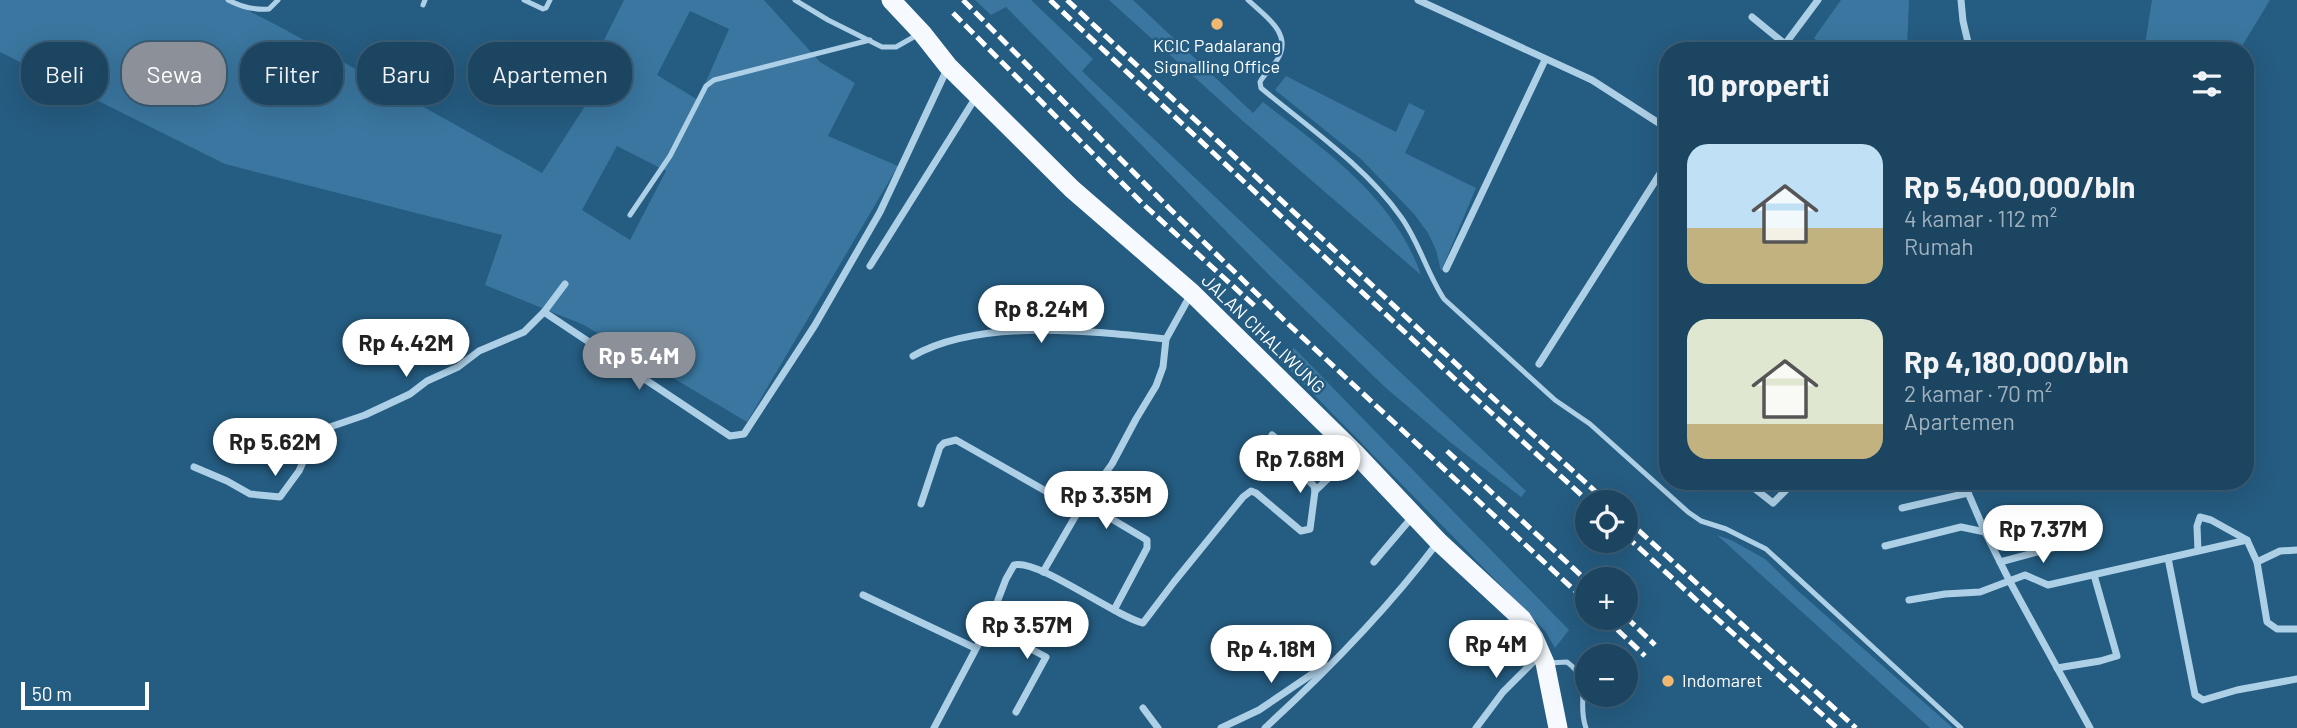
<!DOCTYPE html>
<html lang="id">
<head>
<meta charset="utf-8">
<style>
  body { margin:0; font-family:Barlow,sans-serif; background:#254c67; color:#f1f3f6; height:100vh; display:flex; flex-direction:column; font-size:26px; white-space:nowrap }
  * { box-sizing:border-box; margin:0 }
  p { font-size:23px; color:#a0b1bd }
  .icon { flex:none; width:38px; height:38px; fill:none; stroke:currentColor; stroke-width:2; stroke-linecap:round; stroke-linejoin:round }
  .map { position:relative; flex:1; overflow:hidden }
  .panel { position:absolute; left:1659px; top:42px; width:595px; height:448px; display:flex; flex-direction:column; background:#1c4561; border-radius:28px; box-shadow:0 7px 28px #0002,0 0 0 2px #3a5d76 }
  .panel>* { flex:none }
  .top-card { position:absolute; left:21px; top:42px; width:665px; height:63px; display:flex; gap:14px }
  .fabs { position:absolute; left:1575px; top:490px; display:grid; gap:14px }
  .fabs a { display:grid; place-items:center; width:63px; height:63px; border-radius:50%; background:#1c4561; box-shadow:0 7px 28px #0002,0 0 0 2px #3a5d76; font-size:35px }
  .scale { position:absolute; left:21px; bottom:18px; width:128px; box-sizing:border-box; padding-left:7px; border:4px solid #fff; border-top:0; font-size:19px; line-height:24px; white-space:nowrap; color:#fff; -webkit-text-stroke:5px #255c81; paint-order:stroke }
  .price { position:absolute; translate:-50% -60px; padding:0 16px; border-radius:24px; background:#fff; color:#222; font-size:23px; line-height:46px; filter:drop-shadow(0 2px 4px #0008) }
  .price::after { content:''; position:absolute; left:50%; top:42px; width:21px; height:16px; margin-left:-10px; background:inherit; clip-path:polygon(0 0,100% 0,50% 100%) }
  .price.current { background:#8c9099; color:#fff }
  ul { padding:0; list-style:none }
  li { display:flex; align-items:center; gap:21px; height:175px; padding:0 28px }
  li span { display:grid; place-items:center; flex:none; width:196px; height:140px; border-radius:21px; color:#555 }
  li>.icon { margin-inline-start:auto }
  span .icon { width:84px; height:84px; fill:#fffc; stroke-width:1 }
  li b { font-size:30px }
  h2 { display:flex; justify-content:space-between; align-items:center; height:84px; padding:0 28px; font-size:30px }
  .pill { padding:0 24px; border-radius:28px; background:#1c4561; box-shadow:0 7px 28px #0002,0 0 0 2px #3a5d76; font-size:24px; line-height:63px }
  .pill.current { background:#8c9099; color:#fff }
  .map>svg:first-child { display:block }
</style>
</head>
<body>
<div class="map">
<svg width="2297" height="728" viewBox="0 0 2297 728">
  <rect width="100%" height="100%" fill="#255c81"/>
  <g fill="#3a769f" fill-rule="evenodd">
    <path d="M0,0H228L284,29L542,173L619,53L603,42L624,0H764L820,62L855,83L828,136L898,166L747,422L584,325L485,285L502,235L225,164L0,52ZM690,11L729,29L698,100L657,75ZM617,146L666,171L630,240L582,210Z"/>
    <polygon points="975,0 1031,0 1093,59 1082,71 1526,491 1521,497 1450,442 1387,389 1272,278 1006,7 991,15"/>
    <path d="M1109,0H1133L1253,113L1263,102C1325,150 1394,197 1421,275L1244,122Z"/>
    <polygon points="1841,0 1909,0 1907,47 1903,51 1828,51 1814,38"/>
    <polygon points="2152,0 2270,0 2239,51 2144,51"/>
    <polygon points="1286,76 1396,132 1409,103 1425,111 1405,153 1476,188 1441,271 1436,250 1428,233 1414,214 1361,159 1275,90"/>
    <polygon points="1294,348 1569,630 1555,648 1545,631 1520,605 1279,359"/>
    <polygon points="1717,535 1733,541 1765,559 1796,589 1953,728 1930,728"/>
  </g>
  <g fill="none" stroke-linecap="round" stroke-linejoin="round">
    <g stroke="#add0e7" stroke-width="5">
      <path d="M228,0C242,7 253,10 269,9L278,0"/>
      <polyline points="524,0 543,9 546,8 550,0"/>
      <polyline points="795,0 828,20 882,47 896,47 919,34"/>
      <path d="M1248,0C1265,16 1294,34 1277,60C1272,68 1264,74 1260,82L1261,88C1308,127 1366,167 1401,217C1419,242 1427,273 1444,299L1555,400L1590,424L1688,512L1701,521L1726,529L1766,549L1961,728"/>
      <polyline points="423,5 425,0"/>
      <polyline points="630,215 670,156 706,86 714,80 870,40"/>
      <path d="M1548,663L1567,662C1594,682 1576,702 1586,728"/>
    </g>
    <g stroke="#add0e7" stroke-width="7">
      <polyline points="1418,0 1592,80 1668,129"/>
      <polyline points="1961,0 1963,21 1970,51"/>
      <polyline points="1752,17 1785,44"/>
      <polyline points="1780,51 1818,0"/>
      <polyline points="870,266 976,97"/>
      <polyline points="1446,269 1545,60"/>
      <polyline points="544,312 730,436 744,434 815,325 880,212 948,67"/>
      <path d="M913,356C979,318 1093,331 1166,339"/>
      <polyline points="1539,364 1668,161"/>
      <polyline points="1272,435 1284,445 1291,455 1296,468 1314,486 1315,491"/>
      <polyline points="194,467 227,481 250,494 280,497 299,471 312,442 324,429 365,415 410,394 427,381 458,367 479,351 524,332 544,312 565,284"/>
      <polyline points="1745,481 1773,503 1795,481"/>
      <polyline points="1963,481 1985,532 2009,580 2090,728"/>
      <polyline points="1085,503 1147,540 1147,548 1114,610"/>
      <polyline points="921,504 940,447 944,443 956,440 1079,510"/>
      <polyline points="1902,508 1968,493"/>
      <polyline points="1885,546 1961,527 1985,532"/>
      <polyline points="2198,551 2197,526 2200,517 2211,520 2247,540 2257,562 2267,622 2277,629 2297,629"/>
      <polyline points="2168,558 2195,695 2203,700 2237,690 2297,679"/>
      <polyline points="1374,562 1413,516"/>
      <polyline points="2000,562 2079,541"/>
      <polyline points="2257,562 2280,551 2297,550"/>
      <polyline points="1043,572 1079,510 1112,464 1136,419 1156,386 1163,367 1166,339 1191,294"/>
      <polyline points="863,595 975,648"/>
      <polyline points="1909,600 1945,594 1980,592 2025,575 2048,585 2247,540"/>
      <polyline points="988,626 1046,657 1016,712"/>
      <polyline points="2057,668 2100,661 2117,656 2094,575"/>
      <polyline points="1143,708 1158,728"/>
      <path d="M934,728L988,626L1006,579L1014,565C1037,558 1114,616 1143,623L1174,582L1243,497L1251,491L1256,493L1301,531L1310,529L1315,491L1353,455"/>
      <polyline points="1221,728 1259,710 1318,670 1327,666"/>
      <path d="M1265,728C1327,671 1387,610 1438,542"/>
      <polyline points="1476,728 1503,692 1541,654"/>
    </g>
    <polyline stroke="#f6fafe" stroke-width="19" points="891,0 922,33 948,66 1072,189 1192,293 1355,453 1439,542 1522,619 1534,638 1545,663 1558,728"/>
    <g stroke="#fff" stroke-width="5" stroke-dasharray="12 5" stroke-linecap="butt">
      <polyline points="963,0 1169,208 1286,322 1587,602"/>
      <polyline points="1050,0 1473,396 1589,502"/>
      <polyline points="1067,0 1482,388 1607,502"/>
      <polyline points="953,13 1143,204 1257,308"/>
      <polyline points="1447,451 1587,581"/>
      <polyline points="1626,519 1856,728"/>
      <polyline points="1626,536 1837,728"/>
      <polyline points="1626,617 1655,645"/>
      <polyline points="1605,618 1645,656"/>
    </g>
  </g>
  <g fill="#f0b771" stroke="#255c81" stroke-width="2.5">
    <circle cx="1217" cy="24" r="7"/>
    <circle cx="1668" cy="681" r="7"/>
  </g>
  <g text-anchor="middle" stroke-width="5" stroke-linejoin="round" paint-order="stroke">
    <g font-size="18" fill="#fff" stroke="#255c81">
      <text x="1217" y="52">KCIC Padalarang<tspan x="1217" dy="21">Signalling Office</tspan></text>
      <text x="1682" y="687" text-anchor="start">Indomaret</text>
    </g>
    <g font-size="18" fill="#fff" stroke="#255c81">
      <text transform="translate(1263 334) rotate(44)" y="6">JALAN CIHALIWUNG</text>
    </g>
  </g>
</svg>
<div class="fabs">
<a><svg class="icon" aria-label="locate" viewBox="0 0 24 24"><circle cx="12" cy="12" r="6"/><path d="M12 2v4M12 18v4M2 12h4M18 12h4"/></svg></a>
<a>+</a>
<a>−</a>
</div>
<div class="scale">50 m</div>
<b class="price" style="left:1041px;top:345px">Rp 8.24M</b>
<b class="price" style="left:406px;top:379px">Rp 4.42M</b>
<b class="price current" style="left:639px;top:392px">Rp 5.4M</b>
<b class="price" style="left:275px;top:478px">Rp 5.62M</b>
<b class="price" style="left:1300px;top:495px">Rp 7.68M</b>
<b class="price" style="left:1106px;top:531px">Rp 3.35M</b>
<b class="price" style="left:2043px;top:565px">Rp 7.37M</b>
<b class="price" style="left:1027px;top:661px">Rp 3.57M</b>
<b class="price" style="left:1496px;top:680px">Rp 4M</b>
<b class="price" style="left:1271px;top:685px">Rp 4.18M</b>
<div class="top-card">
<a class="pill">Beli</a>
<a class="pill current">Sewa</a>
<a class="pill">Filter</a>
<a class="pill">Baru</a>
<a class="pill">Apartemen</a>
</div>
<section class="panel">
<h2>10 properti<svg class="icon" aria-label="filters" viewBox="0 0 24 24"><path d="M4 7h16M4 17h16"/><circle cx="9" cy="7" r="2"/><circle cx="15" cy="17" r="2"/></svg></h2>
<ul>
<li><span style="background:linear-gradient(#bfe0f5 60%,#c2b280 0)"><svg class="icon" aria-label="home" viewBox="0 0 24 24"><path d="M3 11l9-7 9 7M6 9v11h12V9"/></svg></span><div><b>Rp 5,400,000/bln</b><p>4 kamar · 112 m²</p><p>Rumah</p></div></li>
<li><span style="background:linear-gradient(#dfe7d0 75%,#c2b280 0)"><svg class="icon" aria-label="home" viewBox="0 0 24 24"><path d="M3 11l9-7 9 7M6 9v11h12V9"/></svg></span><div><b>Rp 4,180,000/bln</b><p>2 kamar · 70 m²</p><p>Apartemen</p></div></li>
</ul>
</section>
</div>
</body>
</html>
